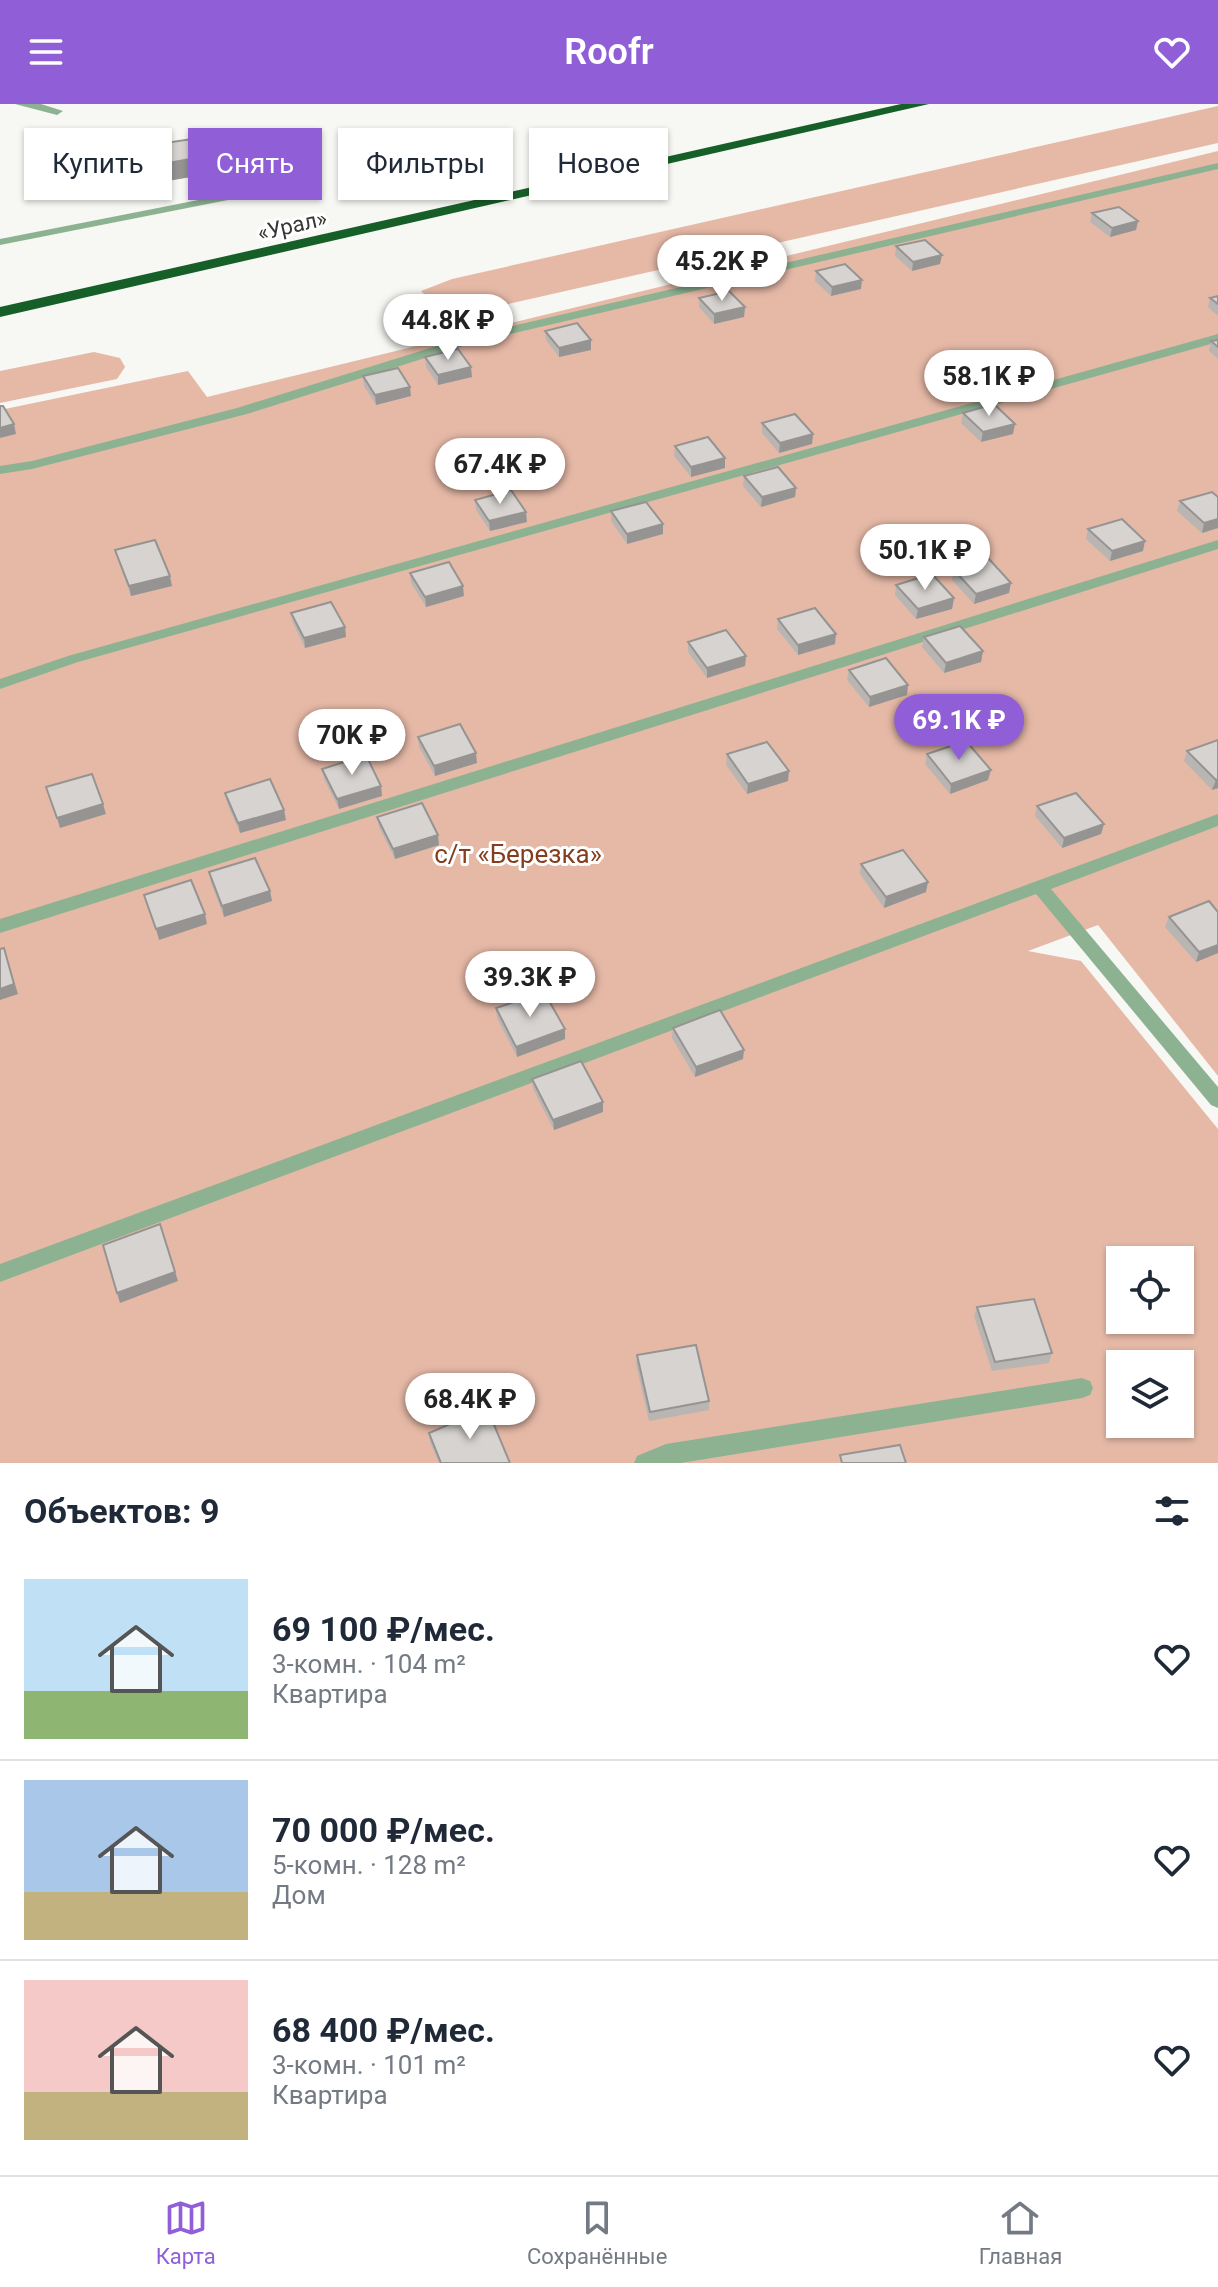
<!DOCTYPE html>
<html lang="ru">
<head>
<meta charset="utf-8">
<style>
  body { margin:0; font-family:Roboto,sans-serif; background:#f2f2f3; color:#1f2937; height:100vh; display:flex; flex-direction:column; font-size:30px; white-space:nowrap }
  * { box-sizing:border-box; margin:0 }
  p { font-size:26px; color:#747a83 }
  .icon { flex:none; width:44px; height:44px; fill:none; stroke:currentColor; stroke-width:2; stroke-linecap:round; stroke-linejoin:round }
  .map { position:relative; height:1359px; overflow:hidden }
  .panel { display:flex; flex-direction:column; background:#fff; flex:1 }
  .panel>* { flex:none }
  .hud { position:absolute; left:24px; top:24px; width:800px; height:72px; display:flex; gap:16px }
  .buttons { position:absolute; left:1106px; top:1142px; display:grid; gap:16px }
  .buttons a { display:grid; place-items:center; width:88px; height:88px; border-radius:0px; background:#fff; box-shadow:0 2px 6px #0004; font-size:40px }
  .price { position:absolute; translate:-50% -68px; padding:0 18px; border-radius:28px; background:#fff; color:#222; font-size:26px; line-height:52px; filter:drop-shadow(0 2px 4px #0008) }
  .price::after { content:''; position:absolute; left:50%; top:48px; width:24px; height:18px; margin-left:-12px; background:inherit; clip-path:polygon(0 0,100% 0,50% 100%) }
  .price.current { background:#905fd8; color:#fff }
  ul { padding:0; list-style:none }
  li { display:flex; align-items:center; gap:24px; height:200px; padding:0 24px }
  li+li { border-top:2px solid #e0e1e3 }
  li span { display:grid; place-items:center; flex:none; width:224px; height:160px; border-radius:0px; color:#555 }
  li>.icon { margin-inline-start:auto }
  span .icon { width:96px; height:96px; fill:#fffc; stroke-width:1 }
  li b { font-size:34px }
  h2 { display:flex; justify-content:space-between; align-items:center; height:96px; padding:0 24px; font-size:34px }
  .chip { padding:0 28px; border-radius:0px; background:#fff; box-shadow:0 2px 6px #0004; font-size:28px; line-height:72px }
  .chip.current { background:#905fd8; color:#fff }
  header { display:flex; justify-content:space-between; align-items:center; height:104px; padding:0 24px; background:#905fd8; color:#fff; font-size:36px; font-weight:600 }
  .tabs { display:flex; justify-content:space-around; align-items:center; height:112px; border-top:2px solid #e0e1e3; background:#fff; font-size:22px; color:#747a83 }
  .tabs a { display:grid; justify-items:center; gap:4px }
  .tabs .current { color:#905fd8 }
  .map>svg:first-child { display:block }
</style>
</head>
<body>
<header><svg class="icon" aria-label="menu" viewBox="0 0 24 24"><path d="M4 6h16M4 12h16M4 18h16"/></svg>Roofr<svg class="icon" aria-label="heart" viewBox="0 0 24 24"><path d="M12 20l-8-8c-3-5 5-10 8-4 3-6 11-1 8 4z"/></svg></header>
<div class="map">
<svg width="1218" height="1359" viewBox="0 0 1218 1359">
  <rect width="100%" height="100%" fill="#f7f7f3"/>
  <g fill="#e6b9a7" fill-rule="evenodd">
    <polygon points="1218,2 1218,39 460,211 437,204 421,187 452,175"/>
    <path d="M1218,47V972L1098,821L1028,847L1081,857L1218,1025V1359H0V306L188,267L207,293ZM1120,1156H1180V1216H1120ZM1120,1260H1180V1320H1120Z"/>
    <polygon points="94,248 120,254 125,263 117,275 0,299 0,267"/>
  </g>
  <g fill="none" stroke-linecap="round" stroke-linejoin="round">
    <g fill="#8db292" fill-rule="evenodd">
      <polygon points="1218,59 1218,65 476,238 247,310 32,365 0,370 0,362 32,357 237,304 469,232"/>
      <polygon points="234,89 239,92 238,94 0,141 0,135"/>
      <polygon points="1218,230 1218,238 78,558 0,585 0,575 68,552"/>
      <polygon points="1218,436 1218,445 0,829 0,815"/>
      <polygon points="1218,710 1218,722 1051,785 1218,983 1218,1004 1211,1001 1036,790 0,1178 0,1160"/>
      <polygon points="1082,1274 1090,1277 1093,1284 1090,1291 1082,1294 681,1359 634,1359 637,1352 666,1340"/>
    </g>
    <polygon fill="#8db292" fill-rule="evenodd" points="15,0 41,0 63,7 57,11"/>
    <polygon fill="#165f29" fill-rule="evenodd" points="901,0 929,0 0,213 0,203"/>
  </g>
  <g fill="#b8b5b3">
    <polygon points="297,27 320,44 304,47 298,36"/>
    <polygon points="90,41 132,44 268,41 271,59 156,79 157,85 107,91 93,59"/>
    <polygon points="1092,109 1138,117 1136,126 1110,133 1090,118"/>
    <polygon points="896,142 940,160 912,167 895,152"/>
    <polygon points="816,167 861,185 831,192 815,177"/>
    <polygon points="1218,192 1218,212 1208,203 1210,194"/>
    <polygon points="699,194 745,203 744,213 714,220 699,203"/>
    <polygon points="545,227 591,236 591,246 559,253 546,236"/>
    <polygon points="1218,236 1218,255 1209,247 1211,237"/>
    <polygon points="425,253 472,273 438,281 426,263"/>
    <polygon points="363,272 411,292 376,301 364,282"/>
    <polygon points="963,309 1013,330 981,338 961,319"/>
    <polygon points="762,319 813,330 812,340 779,349 762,329"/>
    <polygon points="675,342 725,364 691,373 674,352"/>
    <polygon points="744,372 796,384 795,393 761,403 743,382"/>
    <polygon points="1218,393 1218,424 1202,429 1177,407 1180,397"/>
    <polygon points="475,396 527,418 490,427 476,406"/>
    <polygon points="611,407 663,430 627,440 611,417"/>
    <polygon points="1088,425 1143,447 1110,457 1086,435"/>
    <polygon points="115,446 172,482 131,492 118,456"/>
    <polygon points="954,466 1009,489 974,500 952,476"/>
    <polygon points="410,469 464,492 426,503 411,479"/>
    <polygon points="896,481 954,494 952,505 916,515 895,491"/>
    <polygon points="291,509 345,523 346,533 305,544 293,519"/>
    <polygon points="778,515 835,540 798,551 777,525"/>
    <polygon points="924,533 983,547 981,558 944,569 922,543"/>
    <polygon points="688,538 746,552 745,562 707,574 688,548"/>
    <polygon points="849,566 908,581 907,591 869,603 847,576"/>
    <polygon points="418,633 477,659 435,672 419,643"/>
    <polygon points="1218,636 1218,684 1212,686 1184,657 1187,647"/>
    <polygon points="727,650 788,677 747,690 726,661"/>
    <polygon points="927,650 988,676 950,690 925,660"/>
    <polygon points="322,665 381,682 382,692 339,705 324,675"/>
    <polygon points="225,689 286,716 240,729 227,699"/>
    <polygon points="1037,702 1104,720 1101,730 1062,744 1035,712"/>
    <polygon points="377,713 439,741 395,755 379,723"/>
    <polygon points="861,760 926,788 884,804 860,770"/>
    <polygon points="209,768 270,787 272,797 224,813 211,779"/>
    <polygon points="1218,808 1218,849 1196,858 1165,823 1169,813"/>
    <polygon points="496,904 565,935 517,953 497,914"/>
    <polygon points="673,924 743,955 695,973 672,934"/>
    <polygon points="532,975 603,998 603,1008 554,1026 533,985"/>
    <polygon points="977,1203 1052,1249 1049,1259 992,1267 974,1212"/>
    <polygon points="637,1251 709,1297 709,1306 649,1317 636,1260"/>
    <polygon points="429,1329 510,1359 439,1359 430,1338"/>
  </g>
  <g fill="#969492">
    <polygon points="319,35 320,44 304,47 303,38"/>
    <polygon points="268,41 271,59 156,79 157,85 107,91 103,73 151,62"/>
    <polygon points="1138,117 1136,126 1110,133 1112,124"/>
    <polygon points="942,151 940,160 912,167 913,158"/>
    <polygon points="862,176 861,185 831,192 832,183"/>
    <polygon points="745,203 744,213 714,220 714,210"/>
    <polygon points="591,236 591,246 559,253 559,244"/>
    <polygon points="471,263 472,273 438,281 438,271"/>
    <polygon points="410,283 411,292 376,301 375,291"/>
    <polygon points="14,320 16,330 0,334 0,324"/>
    <polygon points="1015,320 1013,330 981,338 983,328"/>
    <polygon points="813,330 812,340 779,349 780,339"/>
    <polygon points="725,354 725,364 691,373 691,363"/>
    <polygon points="796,384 795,393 761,403 762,393"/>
    <polygon points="526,408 527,418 490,427 489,417"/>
    <polygon points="1218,415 1218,424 1202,429 1204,419"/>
    <polygon points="663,420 663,430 627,440 627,430"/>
    <polygon points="1145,437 1143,447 1110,457 1112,447"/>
    <polygon points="170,472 172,482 131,492 129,482"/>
    <polygon points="1011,479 1009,489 974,500 976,490"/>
    <polygon points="463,482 464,492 426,503 425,493"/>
    <polygon points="954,494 952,505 916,515 918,505"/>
    <polygon points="345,523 346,533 305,544 304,534"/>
    <polygon points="836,530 835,540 798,551 798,541"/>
    <polygon points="983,547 981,558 944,569 946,559"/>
    <polygon points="746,552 745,562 707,574 707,564"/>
    <polygon points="908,581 907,591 869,603 870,593"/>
    <polygon points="476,649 477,659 435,672 434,662"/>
    <polygon points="991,666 988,676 950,690 951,680"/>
    <polygon points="789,667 788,677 747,690 748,680"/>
    <polygon points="1218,675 1218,684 1212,686 1216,676"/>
    <polygon points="381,682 382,692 339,705 337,695"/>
    <polygon points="103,700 106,710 60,724 57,714"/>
    <polygon points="284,706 286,716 240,729 238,719"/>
    <polygon points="1104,720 1101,730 1062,744 1064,734"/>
    <polygon points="438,731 439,741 395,755 393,745"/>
    <polygon points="928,778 926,788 884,804 886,793"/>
    <polygon points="270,787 272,797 224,813 222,802"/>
    <polygon points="205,810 207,820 159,836 156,825"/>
    <polygon points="1218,841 1218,849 1196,858 1199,848"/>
    <polygon points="4,844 18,890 0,896 0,885"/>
    <polygon points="565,925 565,935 517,953 516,943"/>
    <polygon points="744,946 743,955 695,973 696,963"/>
    <polygon points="603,998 603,1008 554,1026 553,1016"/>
    <polygon points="160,1120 178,1177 120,1199 117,1189"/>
  </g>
  <g fill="#d6d3d0" stroke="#969492" stroke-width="2">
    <polygon points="259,25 268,41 151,62 153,67 103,73 90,41 128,35 132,44"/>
    <polygon points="312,25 319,35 303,38 297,27"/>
    <polygon points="1119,103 1138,117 1112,124 1092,109"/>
    <polygon points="925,136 942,151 913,158 896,142"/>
    <polygon points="845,160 862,176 832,183 816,167"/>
    <polygon points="729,187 745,203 714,210 699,194"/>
    <polygon points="1218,192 1218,200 1210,194"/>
    <polygon points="577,219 591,236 559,244 545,227"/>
    <polygon points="1218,236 1218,243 1211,237"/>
    <polygon points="458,245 471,263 438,271 425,253"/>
    <polygon points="398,264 410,283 375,291 363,272"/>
    <polygon points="994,300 1015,320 983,328 963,309"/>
    <polygon points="0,302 3,302 14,320 0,324"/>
    <polygon points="795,310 813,330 780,339 762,319"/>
    <polygon points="708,333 725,354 691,363 675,342"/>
    <polygon points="778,363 796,384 762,393 744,372"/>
    <polygon points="511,386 526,408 489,417 475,396"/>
    <polygon points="1212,388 1218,393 1218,415 1204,419 1180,397"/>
    <polygon points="646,398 663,420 627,430 611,407"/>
    <polygon points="1122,415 1145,437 1112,447 1088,425"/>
    <polygon points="155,436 170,472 129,482 115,446"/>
    <polygon points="989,455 1011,479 976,490 954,466"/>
    <polygon points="449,458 463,482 425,493 410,469"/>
    <polygon points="932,470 954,494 918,505 896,481"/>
    <polygon points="331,498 345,523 304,534 291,509"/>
    <polygon points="815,504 836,530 798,541 778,515"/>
    <polygon points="960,522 983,547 946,559 924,533"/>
    <polygon points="726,526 746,552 707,564 688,538"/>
    <polygon points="886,554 908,581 870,593 849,566"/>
    <polygon points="460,620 476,649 434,662 418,633"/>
    <polygon points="1218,636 1218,675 1216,676 1187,647"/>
    <polygon points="966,637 991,666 951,680 927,650"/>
    <polygon points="767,638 789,667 748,680 727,650"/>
    <polygon points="366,651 381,682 337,695 322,665"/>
    <polygon points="92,670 103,700 57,714 46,683"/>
    <polygon points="270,675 284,706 238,719 225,689"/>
    <polygon points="1076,689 1104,720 1064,734 1037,702"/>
    <polygon points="422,699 438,731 393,745 377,713"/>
    <polygon points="903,746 928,778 886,793 861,760"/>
    <polygon points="255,754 270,787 222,802 209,768"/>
    <polygon points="191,776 205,810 156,825 144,791"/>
    <polygon points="1209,797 1218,808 1218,841 1199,848 1169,813"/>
    <polygon points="4,844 14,880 0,885 0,845"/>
    <polygon points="544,888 565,925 516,943 496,904"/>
    <polygon points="720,906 744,946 696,963 673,924"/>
    <polygon points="581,957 603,998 553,1016 532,975"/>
    <polygon points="160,1120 175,1168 117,1189 103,1141"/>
    <polygon points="1034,1195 1052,1249 995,1258 977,1203"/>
    <polygon points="696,1241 709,1297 650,1308 637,1251"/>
    <polygon points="487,1304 510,1359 441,1359 429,1329"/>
    <polygon points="900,1341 906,1359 842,1359 840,1351"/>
  </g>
  <g text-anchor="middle" stroke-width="6" stroke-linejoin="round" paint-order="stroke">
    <g font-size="22" fill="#363735" stroke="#fff">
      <text transform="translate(292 121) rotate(-13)" y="8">«Урал»</text>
    </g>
    <g font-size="26" fill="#843e1d" stroke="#fff">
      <text x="518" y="759">с/т «Березка»</text>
    </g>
  </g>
</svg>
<div class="buttons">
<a><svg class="icon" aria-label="locate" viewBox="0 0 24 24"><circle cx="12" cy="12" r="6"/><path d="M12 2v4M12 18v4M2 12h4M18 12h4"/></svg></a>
<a><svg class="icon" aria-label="layers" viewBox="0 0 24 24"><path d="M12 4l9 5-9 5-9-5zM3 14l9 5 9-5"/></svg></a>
</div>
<b class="price" style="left:722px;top:199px">45.2K ₽</b>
<b class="price" style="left:448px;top:258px">44.8K ₽</b>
<b class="price" style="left:989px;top:314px">58.1K ₽</b>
<b class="price" style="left:500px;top:402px">67.4K ₽</b>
<b class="price" style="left:925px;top:488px">50.1K ₽</b>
<b class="price current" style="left:959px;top:658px">69.1K ₽</b>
<b class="price" style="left:352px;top:673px">70K ₽</b>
<b class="price" style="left:530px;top:915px">39.3K ₽</b>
<b class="price" style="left:470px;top:1337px">68.4K ₽</b>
<div class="hud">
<a class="chip">Купить</a>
<a class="chip current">Снять</a>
<a class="chip">Фильтры</a>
<a class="chip">Новое</a>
</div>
</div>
<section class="panel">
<h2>Объектов: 9<svg class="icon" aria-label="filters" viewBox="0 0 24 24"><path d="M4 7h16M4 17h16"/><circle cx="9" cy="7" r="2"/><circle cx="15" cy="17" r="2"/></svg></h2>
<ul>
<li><span style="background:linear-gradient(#bfe0f5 70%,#8fb573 0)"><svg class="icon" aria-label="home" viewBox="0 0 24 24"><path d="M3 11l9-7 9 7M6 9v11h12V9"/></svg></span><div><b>69 100 ₽/мес.</b><p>3-комн. · 104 m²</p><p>Квартира</p></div><svg class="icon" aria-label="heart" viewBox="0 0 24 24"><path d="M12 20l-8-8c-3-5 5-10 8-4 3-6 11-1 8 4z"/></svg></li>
<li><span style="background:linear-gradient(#a9c7e8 70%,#c2b280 0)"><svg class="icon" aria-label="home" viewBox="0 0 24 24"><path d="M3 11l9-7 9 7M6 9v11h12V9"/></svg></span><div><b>70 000 ₽/мес.</b><p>5-комн. · 128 m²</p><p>Дом</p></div><svg class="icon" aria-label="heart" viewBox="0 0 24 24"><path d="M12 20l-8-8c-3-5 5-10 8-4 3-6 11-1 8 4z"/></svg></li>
<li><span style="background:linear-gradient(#f6c9c9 70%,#c2b280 0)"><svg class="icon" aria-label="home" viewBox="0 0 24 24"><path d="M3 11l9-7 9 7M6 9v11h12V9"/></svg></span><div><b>68 400 ₽/мес.</b><p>3-комн. · 101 m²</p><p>Квартира</p></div><svg class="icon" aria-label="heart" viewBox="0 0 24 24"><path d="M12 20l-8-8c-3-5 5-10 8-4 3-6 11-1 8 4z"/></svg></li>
</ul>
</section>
<nav class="tabs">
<a class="current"><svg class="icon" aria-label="map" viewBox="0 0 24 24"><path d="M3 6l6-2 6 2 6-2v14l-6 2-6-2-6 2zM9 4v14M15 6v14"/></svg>Карта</a>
<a><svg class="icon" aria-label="saved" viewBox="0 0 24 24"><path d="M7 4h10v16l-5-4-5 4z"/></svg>Сохранённые</a>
<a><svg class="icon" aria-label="home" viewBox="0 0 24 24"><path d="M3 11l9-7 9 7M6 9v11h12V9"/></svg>Главная</a>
</nav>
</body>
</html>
